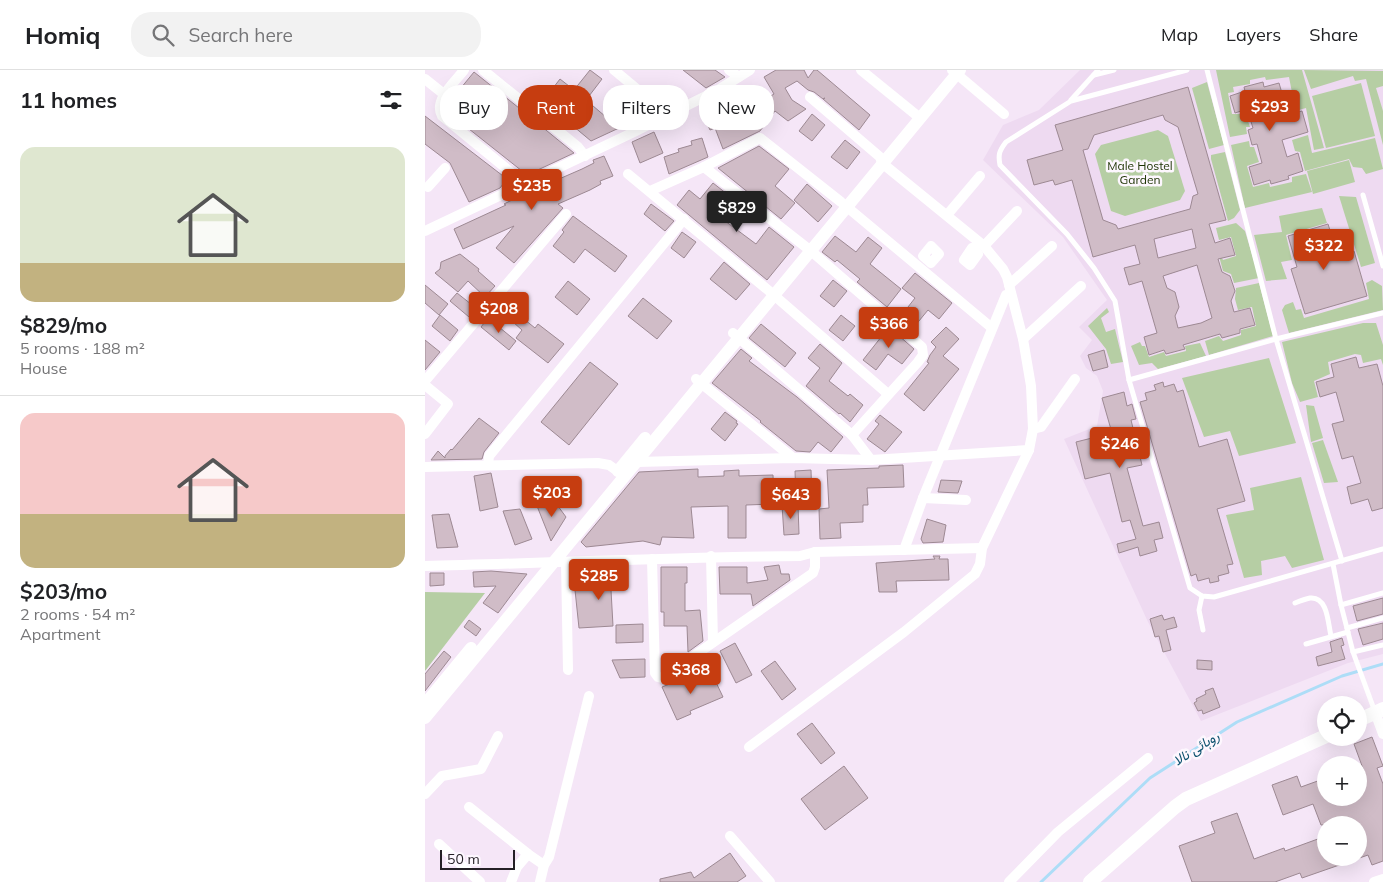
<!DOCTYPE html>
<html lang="en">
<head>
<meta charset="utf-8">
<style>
  body { margin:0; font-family:Mulish,Vazirmatn,sans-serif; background:#f2f2f2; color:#202124; height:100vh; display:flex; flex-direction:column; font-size:19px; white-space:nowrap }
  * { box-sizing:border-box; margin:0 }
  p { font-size:16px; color:#757577 }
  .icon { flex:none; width:28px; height:28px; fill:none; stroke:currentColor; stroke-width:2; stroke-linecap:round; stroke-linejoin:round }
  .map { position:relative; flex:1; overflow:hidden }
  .details { display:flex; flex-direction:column; background:#fff; width:425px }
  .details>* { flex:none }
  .banner { position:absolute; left:15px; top:15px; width:475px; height:45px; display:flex; gap:10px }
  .controls { position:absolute; left:892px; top:626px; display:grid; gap:10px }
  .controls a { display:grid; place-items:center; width:50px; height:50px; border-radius:50%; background:#fff; box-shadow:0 5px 20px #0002; font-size:25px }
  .scale { position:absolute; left:15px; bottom:12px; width:75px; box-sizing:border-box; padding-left:5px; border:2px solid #241f25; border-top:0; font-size:14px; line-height:18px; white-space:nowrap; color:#241f25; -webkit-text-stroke:4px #fdf7fe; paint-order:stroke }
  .price { position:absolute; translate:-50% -42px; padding:0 11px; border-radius:5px; background:#c63d10; color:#fff; font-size:16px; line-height:32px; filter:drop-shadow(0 1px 2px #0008) }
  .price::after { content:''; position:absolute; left:50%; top:30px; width:15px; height:11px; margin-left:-8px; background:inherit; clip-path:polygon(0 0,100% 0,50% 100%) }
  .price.on { background:#222; color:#fff }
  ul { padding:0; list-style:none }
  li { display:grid; align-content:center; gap:10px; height:265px; padding:0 20px }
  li+li { border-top:1px solid #e0e0e0 }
  li span { display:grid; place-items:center; height:155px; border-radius:15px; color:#555 }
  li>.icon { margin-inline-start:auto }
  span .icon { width:90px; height:90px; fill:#fffc; stroke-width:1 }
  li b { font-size:21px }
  h2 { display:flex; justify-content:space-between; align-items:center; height:60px; padding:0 20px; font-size:21px }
  .tag { padding:0 18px; border-radius:20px; background:#fff; box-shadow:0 5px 20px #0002; font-size:18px; line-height:45px }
  .tag.on { background:#c63d10; color:#fff }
  header { display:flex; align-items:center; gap:30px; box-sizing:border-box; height:70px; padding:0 25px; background:#fff; border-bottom:1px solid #e0e0e0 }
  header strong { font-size:24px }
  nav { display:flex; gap:28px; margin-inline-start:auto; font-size:18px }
  .search { width:350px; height:45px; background:#f2f2f2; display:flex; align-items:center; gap:12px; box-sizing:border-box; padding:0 18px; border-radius:20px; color:#757577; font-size:19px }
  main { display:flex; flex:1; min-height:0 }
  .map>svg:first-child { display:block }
</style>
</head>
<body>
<header>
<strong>Homiq</strong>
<div class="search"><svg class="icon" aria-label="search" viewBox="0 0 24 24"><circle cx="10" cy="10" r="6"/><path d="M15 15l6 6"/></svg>Search here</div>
<nav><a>Map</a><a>Layers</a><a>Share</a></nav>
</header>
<main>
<section class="details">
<h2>11 homes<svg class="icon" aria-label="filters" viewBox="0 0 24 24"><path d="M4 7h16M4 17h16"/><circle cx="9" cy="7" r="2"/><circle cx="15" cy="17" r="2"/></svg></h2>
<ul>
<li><span style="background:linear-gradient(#dfe7d0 75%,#c2b280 0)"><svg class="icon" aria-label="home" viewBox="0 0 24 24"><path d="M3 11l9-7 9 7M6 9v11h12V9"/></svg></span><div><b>$829/mo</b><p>5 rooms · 188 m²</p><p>House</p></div></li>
<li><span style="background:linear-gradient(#f6c9c9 65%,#c2b280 0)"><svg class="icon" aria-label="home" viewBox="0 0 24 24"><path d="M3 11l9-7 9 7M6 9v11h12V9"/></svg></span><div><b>$203/mo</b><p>2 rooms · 54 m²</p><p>Apartment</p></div></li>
</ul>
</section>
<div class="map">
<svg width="958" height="812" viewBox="0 0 958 812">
  <rect width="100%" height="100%" fill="#f5e6f7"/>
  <polygon fill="#eedaf1" points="655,0 958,0 958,584 923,593 776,651 723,552 639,369 672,356 678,321 672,306 661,298 655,286 667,270 654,257 682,230 638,167 558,90 578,55 614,40"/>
  <g fill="#b6cea4">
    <polygon points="791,0 877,0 899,78 889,80 881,38 859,44 857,36 869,33 864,7 841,10 840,7 825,10 825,14 808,17 809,22 803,23 807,44 815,44 816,46 826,45 827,50 823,51 825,57 821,57 822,64 805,67"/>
    <polygon points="879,0 958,1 958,16 951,18 958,41 958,75 941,9 930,11 928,6 886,19"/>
    <polygon points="782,12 799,75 784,79 767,18"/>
    <polygon points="936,13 950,66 901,78 887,26"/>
    <polygon points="733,60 743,66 760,121 755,130 700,146 686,141 670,84 676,75"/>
    <polygon points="883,65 887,83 950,68 958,99 941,104 937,98 928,97 924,89 880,101 875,82 870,81 867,70"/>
    <polygon points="824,71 825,77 829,77 834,92 822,96 828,117 844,113 845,117 867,112 867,107 881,104 887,122 820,138 806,75"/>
    <polygon points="800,82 815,140 809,148 803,151 786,89 786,85"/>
    <polygon points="924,90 930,112 888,124 882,101"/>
    <polygon points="914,126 931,127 950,193 936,197"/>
    <polygon points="897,138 902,153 861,165 867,190 856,192 862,209 841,211 829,165 857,162 854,146"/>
    <polygon points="811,153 820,161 834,208 809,213 806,204 798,201 794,186 796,186 798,190 811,186 806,167 794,170 791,158"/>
    <polygon points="947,210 957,216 958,240 864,263 857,240 860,235 868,232 871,240 876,239 879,248 944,229 941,213"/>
    <polygon points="834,213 848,266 784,285 780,271 794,266 798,271 816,265 816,260 831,256 827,237 813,240 810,229 811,218"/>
    <polygon points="682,238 684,242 676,248 681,262 690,259 698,292 686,294 681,279 663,256"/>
    <polygon points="938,253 951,253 958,275 958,295 956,289 938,293 936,285 930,284 903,292 905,304 889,311 893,327 875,332 867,313 857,272"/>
    <polygon points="715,272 717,276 720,276 724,287 739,282 741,286 761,281 760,276 775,273 781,286 733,299 727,293 714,295 706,276"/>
    <polygon points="844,288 871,373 814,386 805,361 779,367 757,308"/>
    <polygon points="881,335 889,336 898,368 886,372"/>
    <polygon points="898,370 913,412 899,413 887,373"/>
    <polygon points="876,407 899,490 867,498 860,486 836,491 837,505 819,508 801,445 829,440 825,418"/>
    <polygon points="0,522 60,523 0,601"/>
  </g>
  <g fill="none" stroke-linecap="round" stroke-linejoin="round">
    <polyline stroke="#adddf7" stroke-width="3" points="616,812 725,708 812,652 917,606 958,594"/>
  </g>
  <g fill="#d0bcc7" stroke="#9d8993" fill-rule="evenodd">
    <polygon points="165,0 177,9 161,30 194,58 166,71 118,31 135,9 149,20"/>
    <polygon points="258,0 290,0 300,7 281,18"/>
    <polygon points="351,0 379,0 383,8 389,0 392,0 445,45 434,60 398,29 400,28 398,29 389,22 383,20 372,11 360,18 367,30 381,39 363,51 350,41 335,61 298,79 290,58 285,60 276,40 318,20 328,37 349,24 339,7"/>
    <polygon points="49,2 94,38 149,83 102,105 39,55 23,42 22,35"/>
    <polygon points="838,12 839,17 854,13 859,30 846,33 851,48 877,41 883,62 857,70 862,87 873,83 878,101 863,106 864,109 846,114 845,110 829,115 824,97 837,93 832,74 827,75 823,60 828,58 822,39 810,43 805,26 820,21 819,17"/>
    <path d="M763,17L801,150L784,154L790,173L805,168L810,185L793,189L797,202L805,206L810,221L806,231L809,242L825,238L830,255L815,259V263L797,268L795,264L758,275L760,279L741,284L739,280L724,285L719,267L732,263L717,211L704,215L699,198L715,194L710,175L668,187L647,110L630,115L628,110L609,115L602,90L638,80L630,55ZM738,45L740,50L753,57L773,124L768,126L765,139L693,159L691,155L678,150L658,80L663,79L669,65ZM767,159L771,178L733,188L729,169ZM772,195L787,248L776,253L753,258L750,246L754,237L750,222L742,218L738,206Z"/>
    <polygon points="387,44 400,55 387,71 374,61"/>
    <polygon points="0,46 82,109 75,118 44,132 25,93 0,74"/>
    <polygon points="229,62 238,83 215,93 207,72"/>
    <polygon points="277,68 283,87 244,104 239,87 254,82 253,79 267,75 266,71"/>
    <polygon points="420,70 435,82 422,99 406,87"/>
    <polygon points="334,76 364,99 350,116 370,133 356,149 293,98"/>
    <polygon points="179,86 188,106 175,111 176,114 165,120 133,134 138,138 89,193 71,178 89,156 38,179 29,159 81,135 79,134 95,126 157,99 169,93 168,90"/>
    <polygon points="288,113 302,124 289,140 298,147 296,148 331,174 344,157 369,177 342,210 252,135 264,120 275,129"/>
    <polygon points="382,114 407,136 393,152 369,130"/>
    <polygon points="226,134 249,151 240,161 219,144"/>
    <polygon points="148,146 202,186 190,202 160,179 149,193 128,176 139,162 137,160"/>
    <polygon points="903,154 913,186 929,181 942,226 880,244 866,199 872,197 863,166"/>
    <polygon points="257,162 271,172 259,188 246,178"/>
    <polygon points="410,166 431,182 443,167 457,178 445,194 476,219 462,237 432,212 435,209 412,190 410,192 397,182"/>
    <polygon points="35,184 54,199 53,201 70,216 60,227 43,211 33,222 10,203 15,199 16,192"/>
    <polygon points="299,192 325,214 311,230 285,209"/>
    <polygon points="490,203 527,233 514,249 503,240 489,257 476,246 490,228 477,218"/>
    <polygon points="408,210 422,221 409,237 395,226"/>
    <polygon points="143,211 165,229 152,245 130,227"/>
    <polygon points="0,215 23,234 14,245 0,233"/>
    <polygon points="32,223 51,238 44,247 25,231"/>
    <polygon points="218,228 247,251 232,269 203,246"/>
    <polygon points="84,237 110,258 113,254 139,274 123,293 91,268 97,260 79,244"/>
    <polygon points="15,245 33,260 25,271 7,256"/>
    <polygon points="416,245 430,256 418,271 404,260"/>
    <polygon points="63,248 91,271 84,280 56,257"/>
    <polygon points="336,254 371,283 360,297 324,268"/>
    <polygon points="464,257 489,279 477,294 463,284 451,300 438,290"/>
    <polygon points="521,257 534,269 518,286 534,299 499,341 479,324 504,293 502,292 505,285 511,277 506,272"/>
    <polygon points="0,270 15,282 0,300"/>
    <polygon points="395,274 417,293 404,311 423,326 425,324 438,335 425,352 415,343 414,344 381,316 395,298 383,288"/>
    <polygon points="316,279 327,288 324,291 372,327 418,367 406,382 393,372 385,382 371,381 335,352 336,351 287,313"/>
    <polygon points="679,280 683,297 668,301 663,285"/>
    <polygon points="931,287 934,298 952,294 958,316 958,438 947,441 943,429 926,434 922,417 936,413 928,386 917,389 907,354 919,351 911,322 895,327 891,312 909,307 906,294"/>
    <polygon points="165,292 193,314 144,375 116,352"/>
    <polygon points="738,312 739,317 749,314 752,322 758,320 774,377 802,369 820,431 792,439 808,494 802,495 804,503 793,506 794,511 785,513 784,508 773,511 771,504 766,506 715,332 722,330 720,323 731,320 729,315"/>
    <polygon points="699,322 702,336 707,334 711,349 706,350 717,395 702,398 718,456 734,452 738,468 729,470 732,481 715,486 713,477 694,483 692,474 711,469 705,450 697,452 685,403 660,409 651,372 687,363 677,328"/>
    <polygon points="300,342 312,351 311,353 313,354 300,371 286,359"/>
    <polygon points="455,345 477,362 460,382 442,369 454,354 450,351"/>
    <polygon points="54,348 74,363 59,382 57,389 6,390 13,381 20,388 20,386 26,379 27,380"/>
    <polygon points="478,395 479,417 442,418 443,435 438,435 438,452 415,453 416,468 395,469 394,439 404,438 402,400 454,398 454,396"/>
    <polygon points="273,399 273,407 299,406 299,401 314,400 314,406 348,405 349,434 321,435 321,468 303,468 303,436 266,437 269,468 237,467 235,475 218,471 161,477 156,472 214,402"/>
    <polygon points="386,400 387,431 371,432 370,401"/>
    <polygon points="66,403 73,437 55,441 49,406"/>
    <polygon points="516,410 537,411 533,423 513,422"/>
    <polygon points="130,432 141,447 126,471 112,436"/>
    <polygon points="357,435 373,435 374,464 359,465"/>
    <polygon points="95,439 107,469 90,475 78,441"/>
    <polygon points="24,444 33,477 12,478 7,445"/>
    <polygon points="502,449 521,455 518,472 498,473 496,469"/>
    <polygon points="508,486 515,486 514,489 523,489 524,510 471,511 472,522 454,522 451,493 510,489"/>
    <polygon points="354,495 356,504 364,504 365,510 328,536 326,524 295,524 294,497 322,497 322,513 343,510 339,497"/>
    <polygon points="197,497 198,519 186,520 188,556 154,558 150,520 180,518 179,498"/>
    <polygon points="236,497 262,497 262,513 260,513 260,541 275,540 278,571 263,582 262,556 239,556 239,542 236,542"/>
    <polygon points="66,501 102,504 73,543 58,533 71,516 49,517 48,502"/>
    <polygon points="5,503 19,503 19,515 5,516"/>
    <polygon points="958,528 958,544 932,551 928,536"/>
    <polygon points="737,545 739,550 749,547 752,557 741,560 746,580 738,582 734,566 730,567 725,549"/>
    <polygon points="44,550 56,559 51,566 39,557"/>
    <polygon points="958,553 958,569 938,575 933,559"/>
    <polygon points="218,554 218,572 191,573 191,555"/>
    <polygon points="917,568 919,575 916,576 920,589 893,596 891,587 907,582 905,572"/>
    <polygon points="310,573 327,605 311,613 295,581"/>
    <polygon points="19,581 26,587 0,621 0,604"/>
    <polygon points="220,589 220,607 195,608 187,590"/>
    <polygon points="772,590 787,591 787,600 772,599"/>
    <polygon points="350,591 371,619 357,630 336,601"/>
    <polygon points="287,604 298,627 265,641 266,644 252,650 237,617 267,605 270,612"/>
    <polygon points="788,618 795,637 778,644 777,640 773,641 769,633 772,631 771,629 781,624 780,621"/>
    <polygon points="387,653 410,683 396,694 372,664"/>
    <polygon points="947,667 958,696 952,698 958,714 958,791 947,795 943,785 877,808 875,803 850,812 767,812 754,776 790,763 786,752 812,743 829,789 859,778 860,781 901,766 901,788 934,788 934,755 896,755 888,734 858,745 847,715 872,706 876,717 901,708 901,728 934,728 934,706 940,704 929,674"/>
    <polygon points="419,696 443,728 400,760 376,729"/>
    <polygon points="305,783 321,806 312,812 235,812 235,809 266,802 269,808"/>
  </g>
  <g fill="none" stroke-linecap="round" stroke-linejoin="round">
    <g stroke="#fff" stroke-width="5">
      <path d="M762,0L646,31L581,72C574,81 573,85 575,95L642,164L669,198L690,231L704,310L765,518L777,526L789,527L958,479"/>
      <polyline points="782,0 851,269 917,491"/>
      <polyline points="669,5 689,0"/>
      <polyline points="646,30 673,0"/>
      <polyline points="938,125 958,196"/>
      <polyline points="704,310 851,269 958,243"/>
      <polyline points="908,494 916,535 928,582 950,642"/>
      <polyline points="777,526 774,540 778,560"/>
      <path d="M870,533C875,531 880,529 885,528C903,526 903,554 906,566"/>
      <polyline points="916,535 958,523"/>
      <polyline points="922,558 958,548"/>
      <polyline points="881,574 923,562"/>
      <polyline points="928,582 958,575"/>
    </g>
    <g stroke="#fff" stroke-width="10">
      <path d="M39,0C30,12 8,30 17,46L99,113"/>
      <polyline points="58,0 153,77 160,86"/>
      <polyline points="189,0 242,44"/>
      <polyline points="304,0 314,7"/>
      <polyline points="436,0 495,48"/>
      <polyline points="527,0 579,44"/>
      <polyline points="0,9 20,25"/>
      <polyline points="279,97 386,181 497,277 498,285 493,292 427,365"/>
      <polyline points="203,104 343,220 463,324"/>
      <polyline points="3,117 20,98"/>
      <polyline points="225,121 279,97 335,68 416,132 567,258"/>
      <polyline points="522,145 555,106"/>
      <polyline points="0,161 209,62 293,20 325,0"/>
      <polygon points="506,176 514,184 506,193 498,186"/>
      <polyline points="559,176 592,141"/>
      <polygon points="547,178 553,184 545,195 539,190"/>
      <polyline points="584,215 627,176"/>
      <polyline points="308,263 427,365 446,390"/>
      <polyline points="598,269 656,216"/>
      <polyline points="271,309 368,388"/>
      <polyline points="0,311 141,144"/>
      <polyline points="0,315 23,334 0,364"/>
      <polyline points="608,359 616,357 650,309"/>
      <polyline points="207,389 212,392 368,388 446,390 604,380"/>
      <polyline points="63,395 64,386 259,149"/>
      <polyline points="0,397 173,393 184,395 198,405"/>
      <polyline points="498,428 541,430"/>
      <polyline points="479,480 498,428 581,225 586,225"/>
      <polyline points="286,486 288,572"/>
      <polyline points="227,489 230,603 233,607 237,608 388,503 390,497 390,482"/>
      <polyline points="141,493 143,600"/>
      <path d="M0,496C125,493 250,487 375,486L390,482L557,478"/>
      <polyline points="950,642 958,664"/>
      <polyline points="324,677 479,562 550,504 555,494 557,478 604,380 608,359 606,316 598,269 582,207 578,199 559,176 457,93 455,87 385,27"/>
      <polyline points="0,724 17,706 56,699 73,666"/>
      <polyline points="44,737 103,784 119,795"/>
      <polyline points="305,766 345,812"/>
      <polyline points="14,774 55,812"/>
      <polyline points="86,812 92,797 103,784"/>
      <polyline points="115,812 119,795 124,787 164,626"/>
      <polyline points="584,812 633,762 723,688"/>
      <polyline points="949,812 958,809"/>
    </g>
    <g stroke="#fff" stroke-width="12">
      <polyline points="193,401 220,368"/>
      <polyline points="0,634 46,578"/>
      <polyline points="0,648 535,0"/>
    </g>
    <g stroke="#fff" stroke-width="14">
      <polyline points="934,650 958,639"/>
      <polyline points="665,812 750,737 761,729 901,666"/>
    </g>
  </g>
  <g text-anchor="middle" stroke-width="5" stroke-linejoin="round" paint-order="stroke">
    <g font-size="12" fill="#1b3200" stroke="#fdf7fe">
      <text x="715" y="100">Male Hostel<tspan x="715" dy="14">Garden</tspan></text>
    </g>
    <g font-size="14" font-style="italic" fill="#0d526f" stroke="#fdf7fe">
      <text transform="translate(771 678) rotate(-33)" y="5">روہائی نالا</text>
    </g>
  </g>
</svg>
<div class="controls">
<a><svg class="icon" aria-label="locate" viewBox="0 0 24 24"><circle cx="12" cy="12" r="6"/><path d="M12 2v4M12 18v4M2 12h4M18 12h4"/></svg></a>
<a>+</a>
<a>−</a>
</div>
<div class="scale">50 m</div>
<b class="price" style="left:845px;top:62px">$293</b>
<b class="price" style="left:107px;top:141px">$235</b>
<b class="price on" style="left:312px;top:163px">$829</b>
<b class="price" style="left:899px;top:201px">$322</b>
<b class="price" style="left:74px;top:264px">$208</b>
<b class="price" style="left:464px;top:279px">$366</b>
<b class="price" style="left:695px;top:399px">$246</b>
<b class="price" style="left:127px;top:448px">$203</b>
<b class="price" style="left:366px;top:450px">$643</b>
<b class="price" style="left:174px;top:531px">$285</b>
<b class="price" style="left:266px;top:625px">$368</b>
<div class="banner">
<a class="tag">Buy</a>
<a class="tag on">Rent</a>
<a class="tag">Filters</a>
<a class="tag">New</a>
</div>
</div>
</main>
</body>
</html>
